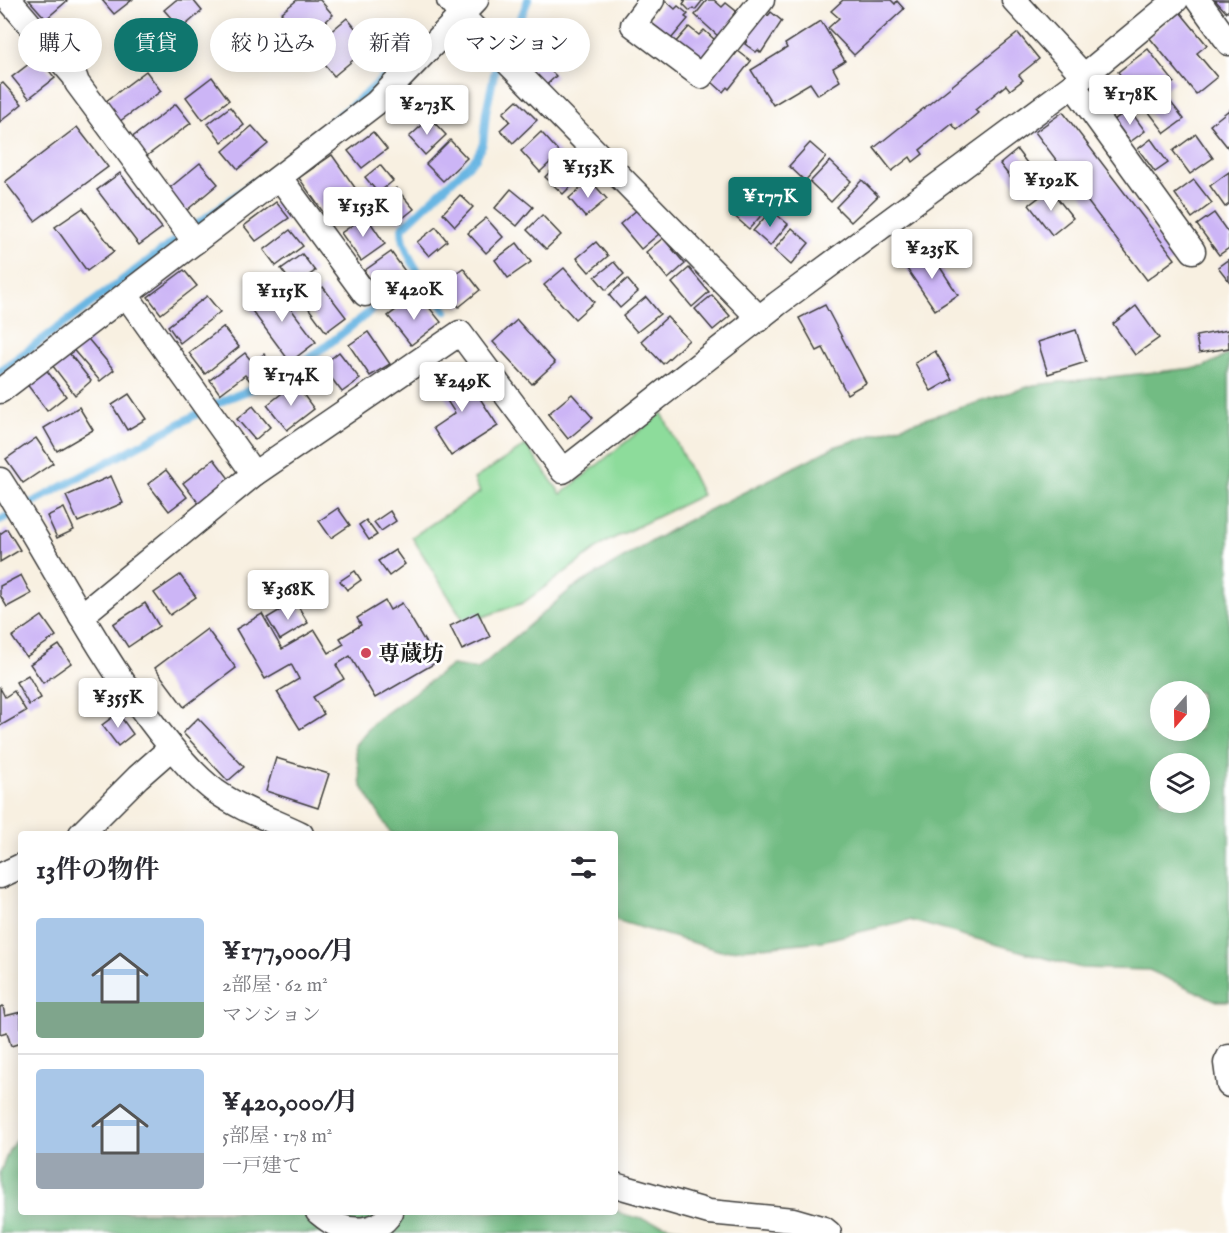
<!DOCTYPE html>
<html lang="ja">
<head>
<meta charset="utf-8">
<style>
  body { margin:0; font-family:"IM FELL English","Noto Serif JP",serif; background:#f7f7f7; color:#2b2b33; height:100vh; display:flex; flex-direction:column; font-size:22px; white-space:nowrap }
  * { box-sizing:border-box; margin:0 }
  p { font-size:20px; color:#7c7c81 }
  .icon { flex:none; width:33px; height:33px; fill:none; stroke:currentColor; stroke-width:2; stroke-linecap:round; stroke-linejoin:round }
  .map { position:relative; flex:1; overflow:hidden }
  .sheet { position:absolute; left:18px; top:831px; width:600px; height:384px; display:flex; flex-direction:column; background:#fff; border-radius:6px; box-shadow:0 3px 15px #0003 }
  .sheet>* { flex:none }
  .top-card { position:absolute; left:18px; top:18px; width:600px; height:54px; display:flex; gap:12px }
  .needle { width:39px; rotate:200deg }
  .tools { position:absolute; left:1150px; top:681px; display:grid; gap:12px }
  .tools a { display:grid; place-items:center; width:60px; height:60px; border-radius:50%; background:#fff; box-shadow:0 3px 15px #0003; font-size:30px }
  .price { position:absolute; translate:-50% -51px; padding:0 14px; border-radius:6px; background:#fff; color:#222; font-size:20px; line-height:39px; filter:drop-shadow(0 2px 3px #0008) }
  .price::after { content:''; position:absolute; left:50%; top:36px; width:18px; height:14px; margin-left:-9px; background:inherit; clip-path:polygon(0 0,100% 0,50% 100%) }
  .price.current { background:#0f766e; color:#fff }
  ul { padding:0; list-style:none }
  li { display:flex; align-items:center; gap:18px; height:150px; padding:0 18px }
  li+li { border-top:2px solid #e1e1e2 }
  li span { display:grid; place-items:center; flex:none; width:168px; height:120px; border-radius:6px; color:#555 }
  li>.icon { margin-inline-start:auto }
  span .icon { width:72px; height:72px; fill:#fffc; stroke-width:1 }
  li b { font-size:26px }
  h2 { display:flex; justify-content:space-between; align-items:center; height:72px; padding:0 18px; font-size:26px }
  .tag { padding:0 21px; border-radius:27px; background:#fff; box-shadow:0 3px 15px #0003; font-size:21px; line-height:54px }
  .tag.current { background:#0f766e; color:#fff }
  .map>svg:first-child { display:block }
</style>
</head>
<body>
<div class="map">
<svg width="1229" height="1233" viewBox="0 0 1229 1233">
  <rect width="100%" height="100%" fill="#fff"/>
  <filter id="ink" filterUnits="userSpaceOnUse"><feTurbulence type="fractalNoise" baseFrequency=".0167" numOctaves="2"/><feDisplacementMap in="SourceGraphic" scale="12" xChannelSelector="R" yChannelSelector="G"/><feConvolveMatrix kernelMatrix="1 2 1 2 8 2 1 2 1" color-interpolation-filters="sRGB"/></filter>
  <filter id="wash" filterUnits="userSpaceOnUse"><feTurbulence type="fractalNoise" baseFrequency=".008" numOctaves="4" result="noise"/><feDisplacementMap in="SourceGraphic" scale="24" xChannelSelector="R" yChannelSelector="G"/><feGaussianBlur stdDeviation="1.35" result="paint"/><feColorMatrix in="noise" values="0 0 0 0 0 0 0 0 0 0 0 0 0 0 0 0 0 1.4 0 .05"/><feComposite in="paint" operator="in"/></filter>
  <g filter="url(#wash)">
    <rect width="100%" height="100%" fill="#f8f0e1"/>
    <polygon fill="#8ddc9b" stroke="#547c5c" stroke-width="1.5" points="662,413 702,495 606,542 523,603 465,623 412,537 480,492 474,479 526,445 561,494"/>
    <g fill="#72bc83" stroke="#476c50" stroke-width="1.5" fill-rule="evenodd">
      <path d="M1229,354V1001H1217L1149,970L1081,968L909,920L822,941L721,951L615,920V834H394L390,832L361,785L355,745L374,722L452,665L478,669L571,589L681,524L834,447L1034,385L1203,367ZM1161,692H1200V730H1161ZM1161,764H1200V802H1161Z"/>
      <polygon points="21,1132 21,1212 615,1212 615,1209 622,1214 697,1233 0,1233 0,1173 9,1150"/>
    </g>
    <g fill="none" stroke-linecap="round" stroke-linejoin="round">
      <g stroke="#69b6e3" stroke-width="8">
        <polyline points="297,149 366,94 410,51"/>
        <path d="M446,311C430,287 402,258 402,228L476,158L483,144L486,112L495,70L511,42L528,0"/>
        <polyline points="0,371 254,182"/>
        <polyline points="0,520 201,412 229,398 271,382 325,347 419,273"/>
      </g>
    </g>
    <g id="blocks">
      <g fill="#ccb5f6">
        <polygon points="29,0 68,0 46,19"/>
        <polygon points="102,0 132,0 114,14"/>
        <polygon points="176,0 193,0 202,11 181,29 164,10"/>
        <polygon points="297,0 320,0 333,15 304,40 281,13"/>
        <polygon points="683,0 703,0 695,10 693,8 690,11 683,4 685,1"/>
        <polygon points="707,0 714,0 722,7 726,3 736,11 733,15 735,18 719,37 695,15"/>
        <polygon points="843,0 891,0 895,4 897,1 904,9 854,55 828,28 839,18 831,11"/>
        <polygon points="1215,0 1229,0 1229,10 1226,12"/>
        <polygon points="666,1 675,9 678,6 688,14 685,17 688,19 671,39 661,34 663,32 649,21"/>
        <polygon points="762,12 768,16 771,12 782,21 761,53 758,50 756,52 745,44 747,41 745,39"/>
        <polygon points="1180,12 1207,45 1197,53 1217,77 1196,94 1149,37"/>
        <polygon points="347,18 370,46 334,76 311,48"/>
        <polygon points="821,21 845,61 833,68 840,81 818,95 810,83 773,105 751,70 787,48 785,44"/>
        <polygon points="689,27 699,35 704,30 715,40 712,43 714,45 698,64 675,43"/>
        <polygon points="1018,33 1039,59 1019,75 1023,80 1010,90 1006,85 975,110 978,113 957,130 952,124 920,150 923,154 913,162 910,157 892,171 874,148"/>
        <polygon points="1148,49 1174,82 1162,91 1184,119 1165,133 1118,72"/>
        <polygon points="530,50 556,76 539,92 514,65"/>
        <polygon points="738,51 751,61 729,89 727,87 723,92 712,82 715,78 712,75 731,52 735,55"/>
        <polygon points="38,57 55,78 29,98 12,77"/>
        <polygon points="146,71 161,91 112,127 97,108"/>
        <polygon points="1105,71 1127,100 1112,110 1091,81"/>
        <polygon points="212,77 229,100 203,120 186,97"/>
        <polygon points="3,83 22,104 0,122 0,85"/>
        <polygon points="517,100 537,120 513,143 500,130 510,121 503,113"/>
        <polygon points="176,104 191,123 140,161 126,142"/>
        <polygon points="230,107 244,125 222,142 208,124"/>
        <polygon points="1129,109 1145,131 1130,142 1114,120"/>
        <polygon points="1229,110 1229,149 1210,125"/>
        <polygon points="1063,112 1175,259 1147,280 1035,132"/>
        <polygon points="430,118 446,135 425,155 409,137"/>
        <polygon points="252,126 268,144 238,169 223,151"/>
        <polygon points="77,127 108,167 35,221 5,182"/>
        <polygon points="373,132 387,149 362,168 348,151"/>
        <polygon points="541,132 560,153 540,172 521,151"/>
        <polygon points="1196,134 1213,158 1190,174 1173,151"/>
        <polygon points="1151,139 1168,163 1155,172 1138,149"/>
        <polygon points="450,140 467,158 443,181 426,164"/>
        <polygon points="810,143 826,157 805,181 789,166"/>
        <polygon points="1017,150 1040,180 1023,194 1000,164"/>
        <polygon points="332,155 363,199 330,222 299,178"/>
        <polygon points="565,156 583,174 563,194 545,177"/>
        <polygon points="830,161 851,181 831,202 810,182"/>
        <polygon points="200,163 218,184 180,216 161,195"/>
        <polygon points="380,165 393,181 378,193 365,177"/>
        <polygon points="1229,172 1229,204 1225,207 1210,186"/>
        <polygon points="120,173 162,228 139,245 97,190"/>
        <polygon points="590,180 607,199 585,217 569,198"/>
        <polygon points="862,180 878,196 851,222 836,207"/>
        <polygon points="1194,180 1212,203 1192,218 1175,194"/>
        <polygon points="396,188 414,209 398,222 381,201"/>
        <polygon points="511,189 533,207 517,226 495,208"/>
        <polygon points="1050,189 1073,218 1052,235 1029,205"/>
        <polygon points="750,193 768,208 749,229 732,214"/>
        <polygon points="460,195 473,207 455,226 443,213"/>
        <polygon points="276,202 289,218 256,241 244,226"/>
        <polygon points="83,208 114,251 87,271 55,227"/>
        <polygon points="638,209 659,234 641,249 620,224"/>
        <polygon points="771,210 788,224 770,246 753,231"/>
        <polygon points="1214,213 1229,234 1229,248 1219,255 1197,225"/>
        <polygon points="542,215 561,235 546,249 527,230"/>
        <polygon points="366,216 385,244 361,261 341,233"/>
        <polygon points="486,218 503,237 486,253 468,233"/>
        <polygon points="436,227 447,241 429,256 417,242"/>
        <polygon points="792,228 809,243 791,265 774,250"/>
        <polygon points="290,230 303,246 276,266 264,250"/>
        <polygon points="663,238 685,264 668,279 646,252"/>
        <polygon points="596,242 608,256 589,272 577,258"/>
        <polygon points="517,243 531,262 508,278 495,260"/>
        <polygon points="929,250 958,295 935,310 905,266"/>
        <polygon points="391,252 407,274 380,292 364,271"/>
        <polygon points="302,254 315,271 294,286 281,269"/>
        <polygon points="1229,259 1229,281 1218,267"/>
        <polygon points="614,262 624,274 606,290 595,277"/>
        <polygon points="463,268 480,290 459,307 441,284"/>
        <polygon points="564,268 594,302 575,319 544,285"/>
        <polygon points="689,268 709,292 692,307 672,283"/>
        <polygon points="184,270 197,286 161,314 148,297"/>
        <polygon points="627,279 638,292 620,308 609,295"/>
        <polygon points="273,285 316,342 290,362 247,304"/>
        <polygon points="323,287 346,317 326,332 304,302"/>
        <polygon points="712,295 730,316 713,330 695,309"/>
        <polygon points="207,296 220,312 180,343 168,326"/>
        <polygon points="646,297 660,314 637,332 623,316"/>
        <polygon points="409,300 416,308 424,301 441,322 411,345 388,316"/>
        <polygon points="825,305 866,383 847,394 823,348 817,351 799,318"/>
        <polygon points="1136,306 1159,338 1135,355 1113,324"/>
        <polygon points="667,317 689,340 663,364 641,341"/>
        <polygon points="517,320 555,363 532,384 493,342"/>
        <polygon points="223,327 239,347 205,374 189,353"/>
        <polygon points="1076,330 1086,362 1048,374 1038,342"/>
        <polygon points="1228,330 1229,348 1199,353 1196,336"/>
        <polygon points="368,332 390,364 370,376 349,345"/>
        <polygon points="84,334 114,370 100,381 70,346"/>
        <polygon points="66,349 91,381 75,395 49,361"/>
        <polygon points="935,351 952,379 931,391 915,363"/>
        <polygon points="339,352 360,379 342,392 322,366"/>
        <polygon points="245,353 253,363 264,354 274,367 252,383 245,375 220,394 210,380"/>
        <polygon points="42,364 66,396 47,411 23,379"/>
        <polygon points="459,366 498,426 451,456 433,428 455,413 435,382"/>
        <polygon points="295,383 314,409 287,430 267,405"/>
        <polygon points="129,394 146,419 127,430 112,405"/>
        <polygon points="572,394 593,418 568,439 548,414"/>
        <polygon points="253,406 270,427 255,440 237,419"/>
        <polygon points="79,407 93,430 57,451 44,428"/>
        <polygon points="36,438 53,463 23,483 6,459"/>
        <polygon points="214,459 234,485 203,509 183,483"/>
        <polygon points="166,470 187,497 169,511 148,484"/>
        <polygon points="111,476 123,503 78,522 66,496"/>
        <polygon points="64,508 74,530 57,538 47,516"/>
        <polygon points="338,508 350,525 331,538 319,521"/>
        <polygon points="390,511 396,521 381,531 374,522"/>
        <polygon points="366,520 377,535 369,540 359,525"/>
        <polygon points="7,529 20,550 0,562 0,534"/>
        <polygon points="395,550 405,564 389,576 378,561"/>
        <polygon points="355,571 361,580 347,590 340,581"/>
        <polygon points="21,575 31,594 7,607 0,595 0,586"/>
        <polygon points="180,575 196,597 170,615 154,593"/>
        <polygon points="295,601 308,623 280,640 267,618"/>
        <polygon points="385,601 390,610 402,603 437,662 375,698 350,656 336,665 344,679 313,697 324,714 300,729 277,692 299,679 291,664 265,679 236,629 262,614 282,649 315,630 329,653 344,644 340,638 361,625 357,618"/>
        <polygon points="145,603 159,626 128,647 113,624"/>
        <polygon points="478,612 490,637 462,650 450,626"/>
        <polygon points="42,616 56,636 26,657 12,637"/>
        <polygon points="207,629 236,668 184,707 155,668"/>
        <polygon points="59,645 71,663 43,683 30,664"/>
        <polygon points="28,675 41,698 29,705 16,682"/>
        <polygon points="0,688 5,697 14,691 26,711 0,726"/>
        <polygon points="118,713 133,734 118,746 102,725"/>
        <polygon points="198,718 244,767 228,781 183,733"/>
        <polygon points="276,758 329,774 318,808 266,791"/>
        <polygon points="3,1006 5,1016 21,1012 21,1043 11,1046 7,1032 0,1034 0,1007"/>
      </g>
    </g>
  </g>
  <g filter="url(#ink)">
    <use href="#blocks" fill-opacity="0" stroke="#3d3c3a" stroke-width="1.5"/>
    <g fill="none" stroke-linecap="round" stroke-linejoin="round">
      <defs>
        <g id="minor">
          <polyline points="9,0 75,77 77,83 195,242"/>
          <polyline points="449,0 461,15 760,319"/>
          <polyline points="652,0 633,25 701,76 762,0"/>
          <polyline points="1014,0 1084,76"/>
          <polyline points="1198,0 1229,43"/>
          <polyline points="1073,85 1193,251"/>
          <polyline points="280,178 365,294"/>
          <polyline points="126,295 254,474"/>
          <polyline points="0,391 376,103 476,0"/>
          <path d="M0,480C51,559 93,645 150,720C168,744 192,774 215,791C242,810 272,820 301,834"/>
          <polyline points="81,616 254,474 460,333 563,471 777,304 1073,85 1176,0"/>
          <polyline points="81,834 138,777 171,748"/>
          <polyline points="0,876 21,866"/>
          <polyline points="1229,1057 1226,1063 1229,1085"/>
          <polyline points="615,1185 709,1212 793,1220 824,1229 829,1233"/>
          <path d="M318,1212C324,1217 331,1223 339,1226C356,1233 382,1230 391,1212"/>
        </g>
      </defs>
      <use href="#minor" stroke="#3d3c3a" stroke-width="27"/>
      <use href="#minor" stroke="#fff" stroke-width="24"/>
    </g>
  </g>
  <circle fill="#d1495b" stroke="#fff" stroke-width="2" cx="366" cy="653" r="6"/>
  <g text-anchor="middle" stroke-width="5" stroke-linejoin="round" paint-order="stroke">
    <g font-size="22" font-weight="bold" fill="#1c1c1c" stroke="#fff" text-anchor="start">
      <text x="378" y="661">専蔵坊</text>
    </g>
  </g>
</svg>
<div class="tools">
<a><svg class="needle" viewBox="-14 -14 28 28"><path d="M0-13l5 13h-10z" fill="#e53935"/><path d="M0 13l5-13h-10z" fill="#7c7c81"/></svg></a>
<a><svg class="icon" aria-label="layers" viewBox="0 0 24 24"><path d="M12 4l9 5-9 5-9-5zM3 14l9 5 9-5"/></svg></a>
</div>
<b class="price" style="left:1130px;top:126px">¥178K</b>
<b class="price" style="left:427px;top:136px">¥273K</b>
<b class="price" style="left:588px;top:199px">¥153K</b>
<b class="price" style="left:1051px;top:212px">¥192K</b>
<b class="price current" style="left:770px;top:228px">¥177K</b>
<b class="price" style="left:363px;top:238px">¥153K</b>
<b class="price" style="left:932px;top:280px">¥235K</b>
<b class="price" style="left:414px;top:321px">¥420K</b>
<b class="price" style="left:282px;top:323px">¥115K</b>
<b class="price" style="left:291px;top:407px">¥174K</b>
<b class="price" style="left:462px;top:413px">¥249K</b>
<b class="price" style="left:288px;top:621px">¥368K</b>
<b class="price" style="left:118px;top:729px">¥355K</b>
<div class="top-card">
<a class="tag">購入</a>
<a class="tag current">賃貸</a>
<a class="tag">絞り込み</a>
<a class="tag">新着</a>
<a class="tag">マンション</a>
</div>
<section class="sheet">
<h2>13件の物件<svg class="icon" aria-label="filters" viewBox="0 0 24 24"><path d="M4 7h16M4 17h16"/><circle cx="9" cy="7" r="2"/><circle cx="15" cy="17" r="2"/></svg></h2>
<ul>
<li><span style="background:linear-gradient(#a9c7e8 70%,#7fa58c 0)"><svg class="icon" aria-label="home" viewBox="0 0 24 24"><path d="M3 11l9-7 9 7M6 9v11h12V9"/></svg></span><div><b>¥177,000/月</b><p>2部屋 · 62 m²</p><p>マンション</p></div></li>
<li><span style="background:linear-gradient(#a9c7e8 70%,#9aa5b1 0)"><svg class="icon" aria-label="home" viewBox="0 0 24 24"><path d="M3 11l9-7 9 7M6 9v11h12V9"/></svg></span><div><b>¥420,000/月</b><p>5部屋 · 178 m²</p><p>一戸建て</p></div></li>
</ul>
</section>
</div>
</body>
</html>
